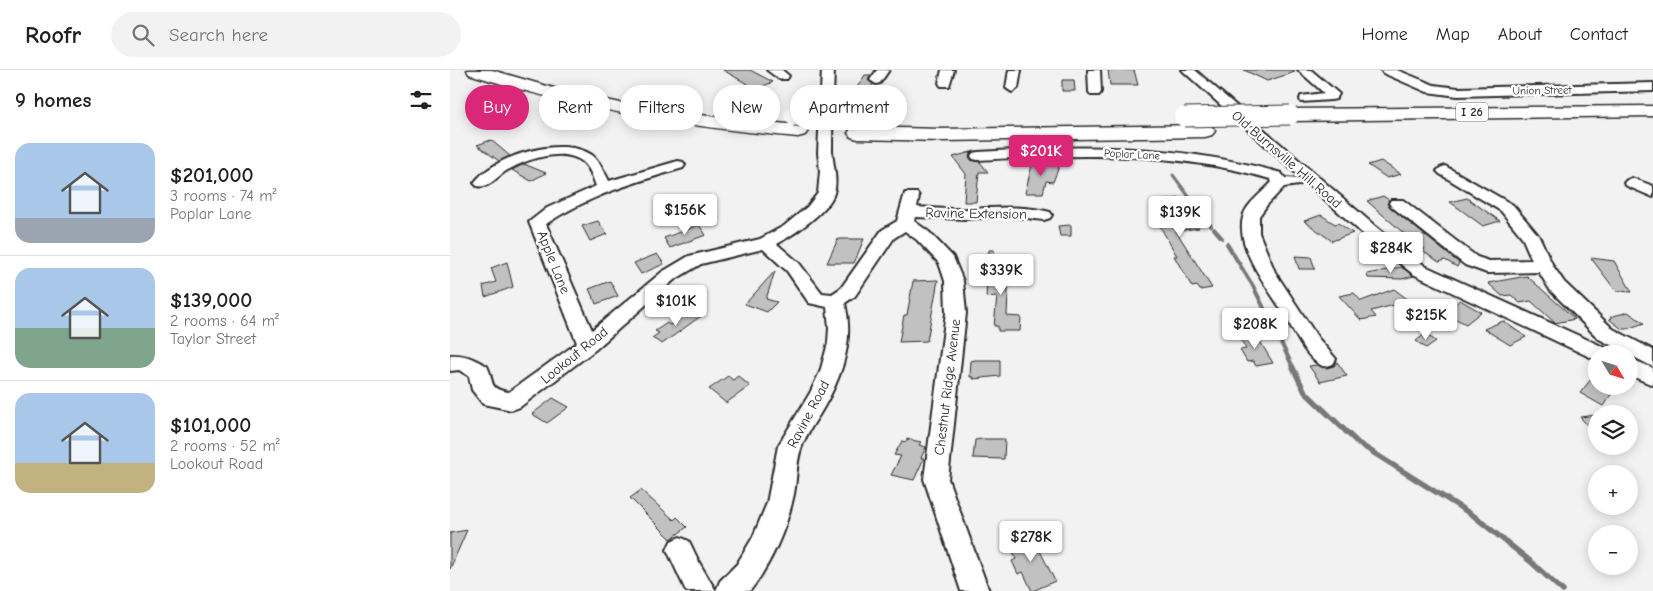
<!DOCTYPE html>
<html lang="en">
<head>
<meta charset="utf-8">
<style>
  body { margin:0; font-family:"Comic Neue",sans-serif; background:#f2f2f2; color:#202124; height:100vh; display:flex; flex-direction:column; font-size:19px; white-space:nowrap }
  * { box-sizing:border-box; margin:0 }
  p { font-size:16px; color:#757577 }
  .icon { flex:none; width:28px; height:28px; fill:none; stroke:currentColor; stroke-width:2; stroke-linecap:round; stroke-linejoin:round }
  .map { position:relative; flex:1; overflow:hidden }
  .panel { display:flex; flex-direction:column; background:#fff; width:450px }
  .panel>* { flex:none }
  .banner { position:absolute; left:15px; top:15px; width:475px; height:45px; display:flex; gap:10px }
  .needle { width:32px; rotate:128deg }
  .tools { position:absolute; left:1138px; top:275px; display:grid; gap:10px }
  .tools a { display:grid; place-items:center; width:50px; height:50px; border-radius:50%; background:#fff; box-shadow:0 2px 12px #0003; font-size:25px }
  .price { position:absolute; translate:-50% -42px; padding:0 11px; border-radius:5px; background:#fff; color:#222; font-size:16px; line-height:32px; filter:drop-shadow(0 1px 2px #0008) }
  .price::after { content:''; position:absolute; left:50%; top:30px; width:15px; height:11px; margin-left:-8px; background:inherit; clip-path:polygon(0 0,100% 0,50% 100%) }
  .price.current { background:#db2777; color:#fff }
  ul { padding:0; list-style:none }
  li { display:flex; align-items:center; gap:15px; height:125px; padding:0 15px }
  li+li { border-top:1px solid #e0e0e0 }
  li span { display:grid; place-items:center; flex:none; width:140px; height:100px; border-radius:15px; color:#555 }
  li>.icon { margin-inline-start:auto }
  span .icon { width:60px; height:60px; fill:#fffc; stroke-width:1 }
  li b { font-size:21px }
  h2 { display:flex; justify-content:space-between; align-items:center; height:60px; padding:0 15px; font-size:21px }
  .pill { padding:0 18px; border-radius:22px; background:#fff; box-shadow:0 2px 12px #0003; font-size:18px; line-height:45px }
  .pill.current { background:#db2777; color:#fff }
  header { display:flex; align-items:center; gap:30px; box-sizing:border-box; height:70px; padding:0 25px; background:#fff; border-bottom:1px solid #e0e0e0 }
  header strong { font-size:24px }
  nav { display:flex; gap:28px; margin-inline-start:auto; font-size:18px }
  .search { width:350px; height:45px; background:#f2f2f2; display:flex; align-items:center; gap:12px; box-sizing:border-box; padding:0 18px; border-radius:28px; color:#757577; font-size:19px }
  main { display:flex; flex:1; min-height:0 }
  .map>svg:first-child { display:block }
</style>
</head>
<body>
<header>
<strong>Roofr</strong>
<div class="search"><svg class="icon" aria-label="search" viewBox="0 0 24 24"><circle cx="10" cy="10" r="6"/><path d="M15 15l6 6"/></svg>Search here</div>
<nav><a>Home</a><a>Map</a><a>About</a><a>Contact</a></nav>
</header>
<main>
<section class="panel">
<h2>9 homes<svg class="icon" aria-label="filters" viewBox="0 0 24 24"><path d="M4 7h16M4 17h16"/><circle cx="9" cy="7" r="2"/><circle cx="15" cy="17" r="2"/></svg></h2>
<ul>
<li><span style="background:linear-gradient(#a9c7e8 75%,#9aa5b1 0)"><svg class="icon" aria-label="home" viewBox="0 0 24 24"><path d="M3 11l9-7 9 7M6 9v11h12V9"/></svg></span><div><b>$201,000</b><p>3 rooms · 74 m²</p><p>Poplar Lane</p></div></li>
<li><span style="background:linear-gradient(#a9c7e8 60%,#7fa58c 0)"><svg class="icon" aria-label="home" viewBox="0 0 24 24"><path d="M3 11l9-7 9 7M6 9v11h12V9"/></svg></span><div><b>$139,000</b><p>2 rooms · 64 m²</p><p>Taylor Street</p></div></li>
<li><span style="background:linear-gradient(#a9c7e8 70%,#c2b280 0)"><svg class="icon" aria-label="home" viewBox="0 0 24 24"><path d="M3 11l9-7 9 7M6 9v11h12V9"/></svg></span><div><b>$101,000</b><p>2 rooms · 52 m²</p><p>Lookout Road</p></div></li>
</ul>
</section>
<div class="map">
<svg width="1203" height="521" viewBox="0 0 1203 521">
  <rect width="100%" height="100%" fill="#f2f2f2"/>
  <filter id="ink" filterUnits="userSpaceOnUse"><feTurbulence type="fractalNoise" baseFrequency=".02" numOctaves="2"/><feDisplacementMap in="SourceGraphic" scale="10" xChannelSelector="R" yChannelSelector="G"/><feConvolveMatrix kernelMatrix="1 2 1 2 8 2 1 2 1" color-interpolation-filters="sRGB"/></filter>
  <g filter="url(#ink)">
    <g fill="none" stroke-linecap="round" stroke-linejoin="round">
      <polyline stroke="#787878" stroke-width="3" points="723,105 740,128"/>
      <g stroke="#787878" stroke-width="4">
        <polyline points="739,127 761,156"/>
        <polyline points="764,159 772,168"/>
        <polyline points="777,174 803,216 843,297"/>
      </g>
      <polyline stroke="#787878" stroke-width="5.5" points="842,296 855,322 908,373 1024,446 1080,491 1113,521"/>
    </g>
    <g fill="#c1c1c1" stroke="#2b2b2b">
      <polygon points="273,0 300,0 323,12 306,19"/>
      <polygon points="658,0 684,0 688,15 660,15"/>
      <polygon points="794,0 844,0 845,2 817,11"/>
      <polygon points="415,5 421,5 418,10 423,14 419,22 404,22"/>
      <polygon points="612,10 624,10 625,21 612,21"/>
      <polygon points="41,70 60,86 49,91 27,75"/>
      <polygon points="521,82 519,87 521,90 530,92 538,102 529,102 526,132 514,132 516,104 503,87"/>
      <polygon points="931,91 951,104 937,108 918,95"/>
      <polygon points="74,94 96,103 81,111 62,100"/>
      <polygon points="610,94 603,112 596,111 593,123 575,123 582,95"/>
      <polygon points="933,126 939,130 937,134 940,137 1009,193 1007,197 995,190 989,192 971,180 975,179 956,168 958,167 917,131"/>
      <polygon points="730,128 749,158 726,161 762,218 750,220 747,216 742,217 724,186 727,186 708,153 713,152 701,132"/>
      <polygon points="1017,128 1050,151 1033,156 1000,132"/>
      <polygon points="871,145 885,154 888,153 903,163 882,171 854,151"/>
      <polygon points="148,151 157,164 140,171 132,156"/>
      <polygon points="249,155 256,165 220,178 214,168"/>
      <polygon points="621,155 621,166 610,166 608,156"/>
      <polygon points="388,169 414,169 404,193 377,193"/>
      <polygon points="539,180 544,180 548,213 550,199 559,199 557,246 571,247 570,261 548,261 548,256 544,256 547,226 536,227"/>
      <polygon points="207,184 214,194 191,204 184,193"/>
      <polygon points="845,186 861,187 865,199 849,199"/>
      <polygon points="1141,188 1164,191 1182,222 1166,221"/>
      <polygon points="57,192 63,217 35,227 33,216 46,212 41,198"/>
      <polygon points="951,197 964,206 952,209 918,208 917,204"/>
      <polygon points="325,201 316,229 327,232 317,242 295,234"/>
      <polygon points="1077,206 1125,249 1105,253 1081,231 1070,233 1061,225 1052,226 1038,213"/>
      <polygon points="488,210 477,271 449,272 454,245 457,245 463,211"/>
      <polygon points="160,211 168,226 146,234 139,219"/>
      <polygon points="944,219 960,231 921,241 926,247 911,250 889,226 904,223 911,231"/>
      <polygon points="1010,230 1031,242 1016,254 994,243"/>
      <polygon points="245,238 251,246 212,274 202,268 209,263 205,261 217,253 220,255"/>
      <polygon points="1178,242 1194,253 1177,259 1172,259 1159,249 1162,248 1160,247"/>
      <polygon points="1053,251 1076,267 1060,275 1034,259"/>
      <polygon points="805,263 823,293 806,296 803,291 797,292 790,280 796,279 789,266"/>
      <polygon points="975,264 986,271 976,278 966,271"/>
      <polygon points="525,290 550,290 550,306 523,309 524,307 520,307 521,291"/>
      <polygon points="887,292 897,306 870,312 859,296 867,295 876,298 884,296"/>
      <polygon points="1146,303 1146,316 1167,316 1153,336 1130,323"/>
      <polygon points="278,306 283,310 288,306 300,316 276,333 259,319"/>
      <polygon points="103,328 119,337 97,353 82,344"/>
      <polygon points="1146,345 1146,365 1130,347"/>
      <polygon points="457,369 471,372 469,375 476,377 471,388 474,388 464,410 441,405 451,386 444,385 452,371 456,372"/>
      <polygon points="531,369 555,369 554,389 523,388 525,370"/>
      <polygon points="191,420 224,450 227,447 237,457 221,469 180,428"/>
      <polygon points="17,460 0,499 0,463"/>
      <polygon points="582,465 605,511 583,521 582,521 573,502 568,504 562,491 566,489 560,474"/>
    </g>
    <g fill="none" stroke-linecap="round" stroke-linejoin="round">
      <defs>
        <g id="minor">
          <polygon points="317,0 332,0 339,6 337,9 329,9"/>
          <path d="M372,0H384C383,27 382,54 382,81C383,95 388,109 384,123C379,141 343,165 327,174L349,193L372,223L382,224L391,218L432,160L447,151L455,123H467L469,126L467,137C483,138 501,140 518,139C546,138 572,135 600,142L602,145L600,148L594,150L559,146L516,149L465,147L464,151L479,162L503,187L513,211L516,243L498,409L539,521H511L474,409L496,243L495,211L489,193L467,170L455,161L444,168L405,226L395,233C404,269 393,304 375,335C367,350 356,363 351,379C346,393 347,409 344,424C337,458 321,494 300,521H266L270,511L287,494L303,467L317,433L328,376L360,323L370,302L378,273L379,258L377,237L359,233L337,201L313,179L251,194L224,210L145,280L70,337L62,340L33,334L22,320L19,306L9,300L0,301V285C15,284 24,289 37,296C45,312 37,319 59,322L127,273L79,152L97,138L146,116C143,108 140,98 133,92C113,76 75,90 56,101C46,107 39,119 27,116L24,113C44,85 113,65 142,85C150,91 155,103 159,111L228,91L233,92L235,95L233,98C185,112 138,126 96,154L142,260L212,202L239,186L310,169L334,156L357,137L368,123L370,101L368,83Z"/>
          <polygon points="427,0 439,0 430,13 426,14 420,10"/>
          <polygon points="492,0 504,0 499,16 491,16 489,13"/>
          <polygon points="559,0 571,0 568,18 562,22 556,18"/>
          <polygon points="638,0 650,0 651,22 649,25 641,25 639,22"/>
          <polygon points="732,0 745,0 925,156 975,196 1158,279 1161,284 1146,284 1146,290 1144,289 963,204 913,164"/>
          <polygon points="848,0 861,0 889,24 886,29 881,30 851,32 850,29 851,26 874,23"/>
          <polygon points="931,0 947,0 984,15 1008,18 1203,13 1203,21 1008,26 977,22 933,3"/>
          <path d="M601,78C681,76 754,81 831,103L835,108L849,109L852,112L849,115L834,117L817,135L809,146V163L825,202L868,268L886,289L883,294C878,296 874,298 869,294C854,285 843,259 834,244C819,219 785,178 793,147C796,134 813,122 822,112L820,109C725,81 626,84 528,90L523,89L521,86L523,83L528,82Z"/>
          <polygon points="995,96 1063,135 1089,166 1103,196 1114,212 1163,259 1203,280 1203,297 1149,269 1100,220 1089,202 1037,203 1015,195 941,136 939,133 941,130 953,130 1027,187 1039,191 1082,190 1072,167 1051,141 990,104 987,101 990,98"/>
          <polygon points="1182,108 1203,116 1203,127 1177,116 1174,113 1177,110"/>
          <polygon points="1179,288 1203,298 1203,315 1179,305"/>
          <polygon points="230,467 239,471 250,494 266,521 236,521 217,480 221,471"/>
        </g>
        <g id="highway">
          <path d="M17,0H42L107,19L184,36L266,47L348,55L355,57L358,61L355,65L348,67C236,57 127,39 19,4Z"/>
          <polygon points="1203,36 1203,46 840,51 833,49 831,45 833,41 840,39"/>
          <polygon points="755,55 762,57 765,61 762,65 755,67 491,71 408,69 401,67 398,63 401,59 408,57 491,59"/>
        </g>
      </defs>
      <use href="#minor" stroke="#2b2b2b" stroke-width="4"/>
      <use href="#highway" stroke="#2b2b2b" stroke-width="3"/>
      <use href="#minor" fill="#fff" fill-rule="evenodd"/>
      <use href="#highway" fill="#fff" fill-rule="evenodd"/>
      <defs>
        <g id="highway-bridge">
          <polyline points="344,46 408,49"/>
          <polyline points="734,47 840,45"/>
        </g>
      </defs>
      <use href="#highway-bridge" stroke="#2b2b2b" stroke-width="21" stroke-linecap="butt"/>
      <use href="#highway-bridge" stroke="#fff" stroke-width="19"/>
    </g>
  </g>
  <g text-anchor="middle" stroke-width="4.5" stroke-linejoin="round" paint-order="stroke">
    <g font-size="11" fill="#2b2b2b" stroke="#fff">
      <text transform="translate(1092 20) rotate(-1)" y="4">Union Street</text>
      <text transform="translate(682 84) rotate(3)" y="4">Poplar Lane</text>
    </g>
    <rect fill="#fff" stroke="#6b6b6b" stroke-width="1" x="1006" y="32.5" width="32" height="19" rx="4"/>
    <g font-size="12" font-weight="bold" fill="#2b2b2b">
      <text x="1022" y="46">I 26</text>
    </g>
    <g font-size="14" fill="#2b2b2b" stroke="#fff">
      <text transform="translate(837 89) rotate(41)" y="5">Old Burnsville Hill Road</text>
      <text transform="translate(526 143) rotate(1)" y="5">Ravine Extension</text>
      <text transform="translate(104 192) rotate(68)" y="5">Apple Lane</text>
      <text transform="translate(124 285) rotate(-39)" y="5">Lookout Road</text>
      <text transform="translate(497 317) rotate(-83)" y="5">Chestnut Ridge Avenue</text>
      <text transform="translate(358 344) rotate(-62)" y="5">Ravine Road</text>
    </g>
  </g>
</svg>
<div class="tools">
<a><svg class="needle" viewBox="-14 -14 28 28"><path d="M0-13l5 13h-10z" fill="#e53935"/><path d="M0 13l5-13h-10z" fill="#757577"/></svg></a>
<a><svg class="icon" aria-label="layers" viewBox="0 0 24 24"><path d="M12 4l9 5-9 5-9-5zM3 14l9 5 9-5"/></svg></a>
<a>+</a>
<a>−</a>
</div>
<b class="price current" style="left:591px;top:107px">$201K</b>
<b class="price" style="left:235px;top:166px">$156K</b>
<b class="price" style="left:730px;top:168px">$139K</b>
<b class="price" style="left:941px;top:204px">$284K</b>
<b class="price" style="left:551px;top:226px">$339K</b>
<b class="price" style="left:226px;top:257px">$101K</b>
<b class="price" style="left:976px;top:271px">$215K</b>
<b class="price" style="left:805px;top:280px">$208K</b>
<b class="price" style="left:581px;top:493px">$278K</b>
<div class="banner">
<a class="pill current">Buy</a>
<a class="pill">Rent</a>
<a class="pill">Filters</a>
<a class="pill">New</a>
<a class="pill">Apartment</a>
</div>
</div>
</main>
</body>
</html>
